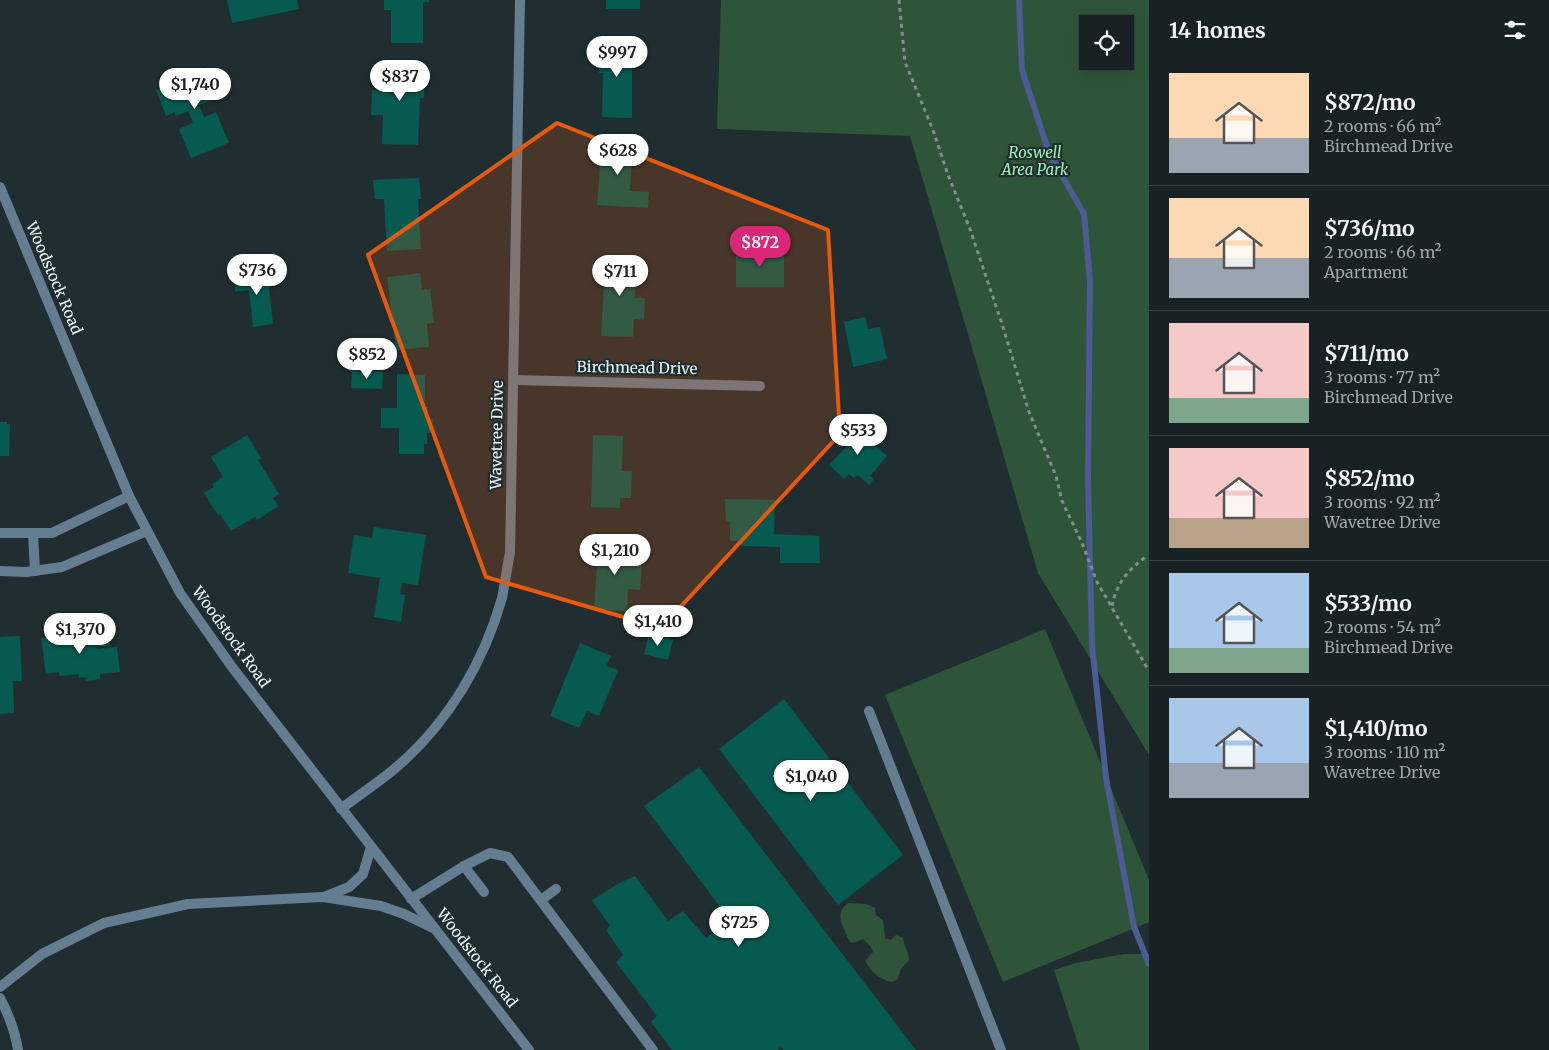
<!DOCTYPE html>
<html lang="en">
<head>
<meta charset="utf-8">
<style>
  body { margin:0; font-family:Merriweather,serif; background:#252f32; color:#f1f3f6; height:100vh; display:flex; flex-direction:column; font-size:19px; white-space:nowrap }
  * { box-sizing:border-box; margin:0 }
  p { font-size:16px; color:#9fa4a7 }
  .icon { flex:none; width:28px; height:28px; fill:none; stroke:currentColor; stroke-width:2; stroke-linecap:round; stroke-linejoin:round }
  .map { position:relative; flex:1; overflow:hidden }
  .sheet { display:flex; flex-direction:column; background:#182225; width:400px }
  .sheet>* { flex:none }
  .buttons { position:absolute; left:1079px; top:15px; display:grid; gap:10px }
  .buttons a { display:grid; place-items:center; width:55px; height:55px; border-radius:0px; background:#182225; box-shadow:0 5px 20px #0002,0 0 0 1px #363f42; font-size:25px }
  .price { position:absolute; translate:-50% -42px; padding:0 11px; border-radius:18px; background:#fff; color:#222; font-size:16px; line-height:32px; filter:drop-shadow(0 1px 2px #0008) }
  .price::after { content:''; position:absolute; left:50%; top:30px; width:15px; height:11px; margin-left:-8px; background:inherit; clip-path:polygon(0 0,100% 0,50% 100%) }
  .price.on { background:#db2777; color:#fff }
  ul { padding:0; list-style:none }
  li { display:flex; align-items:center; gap:15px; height:125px; padding:0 20px }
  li+li { border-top:1px solid #363f42 }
  li span { display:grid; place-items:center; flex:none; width:140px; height:100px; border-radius:0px; color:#555 }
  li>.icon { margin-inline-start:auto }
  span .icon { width:60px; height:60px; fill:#fffc; stroke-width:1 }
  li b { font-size:21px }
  h2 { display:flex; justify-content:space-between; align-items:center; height:60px; padding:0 20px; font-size:21px }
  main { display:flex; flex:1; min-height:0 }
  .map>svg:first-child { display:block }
</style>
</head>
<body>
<main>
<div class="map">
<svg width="1149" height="1050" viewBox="0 0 1149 1050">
  <rect width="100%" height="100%" fill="#202e31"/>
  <g fill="#2e5539" fill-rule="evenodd">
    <path d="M721,0H1149V755L1038,573L910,136L717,129ZM1088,24H1125V61H1088Z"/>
    <polygon points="1045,629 1149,880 1149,922 1003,982 885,695"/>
    <path d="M848,903L866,904L875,908L876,915L883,920L885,938L891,940L896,935L903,938C904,946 909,953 909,960L901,969L897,980L892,982C879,979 871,972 865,961L873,952L871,947L863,939L852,943C846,938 847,934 844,929C839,919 838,910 848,903Z"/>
    <polygon points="1124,954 1149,954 1149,1050 1080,1050 1054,970 1076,963"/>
  </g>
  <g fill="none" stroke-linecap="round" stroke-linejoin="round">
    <polyline stroke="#4b5b93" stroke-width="6" points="1019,0 1022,70 1049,153 1084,214 1090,281 1088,479 1092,644 1106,778 1134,927 1149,964"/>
  </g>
  <g fill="#075a50">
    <polygon points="227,0 297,0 299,9 232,23"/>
    <polygon points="384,0 429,0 429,2 423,2 423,43 391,43 391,10 384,10"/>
    <rect x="606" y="0" width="34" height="9"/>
    <polygon points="600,40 632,40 632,118 602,117 603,73 599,73"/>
    <polygon points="386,61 425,63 424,98 420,98 418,145 382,144 383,115 371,115 372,90 385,91"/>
    <polygon points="208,67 220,97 199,105 204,117 216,112 229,143 191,158 179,129 193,123 188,111 176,116 175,112 166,116 156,90 163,87 162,84 200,69 200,70"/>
    <polygon points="602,138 633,140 630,191 649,192 648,208 597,205"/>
    <polygon points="419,178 421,199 418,199 421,249 387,251 384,199 375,199 373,180"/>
    <rect x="736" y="249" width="48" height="38"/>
    <polygon points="603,255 636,257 635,298 645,298 644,320 634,319 633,337 601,336 604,286 601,286"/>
    <polygon points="267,271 273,324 253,327 249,290 235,292 234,274"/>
    <polygon points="420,273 422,290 430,289 434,323 427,324 429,347 396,350 387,277"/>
    <polygon points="865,317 868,329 880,327 887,359 853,367 844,322"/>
    <polygon points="352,370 383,371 382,389 351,388"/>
    <polygon points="397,374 425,375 425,407 428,407 428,419 433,419 432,433 427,433 427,444 424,444 424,454 399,454 399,428 381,428 381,408 397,408"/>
    <polygon points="0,422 7,422 7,424 10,424 9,456 0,456"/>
    <polygon points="853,424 887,456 870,476 874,479 869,485 858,475 854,478 849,474 844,479 829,465 847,446 839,439"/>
    <polygon points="247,435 261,458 258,460 279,494 273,498 278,506 257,520 255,517 231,531 220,514 218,515 204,493 214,487 212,484 223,477 211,457"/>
    <polygon points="593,435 623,436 622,471 632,471 631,498 620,498 620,508 591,507"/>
    <polygon points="725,499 775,500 774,534 819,536 820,563 780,563 780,547 741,546 741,541 730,541 730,522 726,521"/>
    <polygon points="374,527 426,535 418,585 402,583 400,594 405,595 401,622 374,617 380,578 348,573 354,535 372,538"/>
    <polygon points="595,543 631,545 630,565 642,565 640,590 628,589 627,611 594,609 597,565 593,565"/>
    <polygon points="65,631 65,635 70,635 69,633 79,632 79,634 94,632 95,635 108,633 110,646 96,647 97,649 117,647 120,672 100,674 100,679 86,681 85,677 79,678 78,674 60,676 59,672 46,674 41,638 45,638 45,634 53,633 53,637 59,636 58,632"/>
    <polygon points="649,634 673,640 668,660 644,654"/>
    <polygon points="20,636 22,681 13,681 14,713 0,714 0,637"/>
    <polygon points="580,643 611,656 606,666 618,670 599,716 587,711 579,728 550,716"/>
    <polygon points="784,699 903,855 838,905 719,749"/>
    <polygon points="699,767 916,1050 784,1050 781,1047 777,1050 672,1050 651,1022 657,1016 616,962 623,955 606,930 610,926 592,900 619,883 635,876 668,921 683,911 706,938 730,920 644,806"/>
  </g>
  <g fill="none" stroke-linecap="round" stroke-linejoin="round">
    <g stroke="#818d8f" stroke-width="3" stroke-dasharray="4 4" stroke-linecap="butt">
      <polyline points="899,0 905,62 933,130 948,175 970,229 1002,324 1029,412 1056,476 1062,501 1082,543 1097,582 1149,671"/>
      <path d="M1112,606C1117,582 1128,570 1147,556"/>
    </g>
    <g stroke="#647d90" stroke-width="10">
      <polyline points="869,711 1001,1050"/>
      <polyline points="464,866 484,892"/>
      <polyline points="324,897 349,887 363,874 371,847"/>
      <polyline points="411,899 464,866 490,853 508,857 653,1050"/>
      <polyline points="541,900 556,889"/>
      <polyline points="0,987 42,954 104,923 188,904 323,897 381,906 404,914 435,929"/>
      <path d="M0,998C9,1015 15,1031 18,1050"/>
    </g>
    <g stroke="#647d90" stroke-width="10">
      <polyline points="514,380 760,386"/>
      <polyline points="0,533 52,533 129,496"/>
      <polyline points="33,533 35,571"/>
      <polyline points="0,571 26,572 62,567 147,531"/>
      <path d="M341,809C360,794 381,781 399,765C449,721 484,662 502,598C505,583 507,568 510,553L520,0"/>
    </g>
    <polyline stroke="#647d90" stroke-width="10" points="0,187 129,496 180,593 232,667 529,1050"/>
  </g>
  <path fill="#e8590c" fill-opacity="0.2" stroke="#e8590c" stroke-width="4" stroke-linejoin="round" d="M557,123L828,230L840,434L661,628L486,577L368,255Z"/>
  <g text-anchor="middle" stroke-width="4.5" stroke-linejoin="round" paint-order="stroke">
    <g font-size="15" font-style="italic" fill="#9bf2b2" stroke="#202e31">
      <text x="1035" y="158">Roswell<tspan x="1035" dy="17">Area Park</tspan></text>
    </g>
    <g font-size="15" fill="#ecf5f6" stroke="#202e31">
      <text transform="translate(54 278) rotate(67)" y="5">Woodstock Road</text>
      <text transform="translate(637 368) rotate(1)" y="5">Birchmead Drive</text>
      <text transform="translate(497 435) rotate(-89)" y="5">Wavetree Drive</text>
      <text transform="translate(231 637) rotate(54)" y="5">Woodstock Road</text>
      <text transform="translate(477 958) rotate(52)" y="5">Woodstock Road</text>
    </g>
  </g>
</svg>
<div class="buttons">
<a><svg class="icon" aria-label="locate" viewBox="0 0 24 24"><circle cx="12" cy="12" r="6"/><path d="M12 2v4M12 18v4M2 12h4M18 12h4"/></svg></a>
</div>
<b class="price" style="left:617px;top:78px">$997</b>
<b class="price" style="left:400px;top:102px">$837</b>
<b class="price" style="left:195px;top:110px">$1,740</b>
<b class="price" style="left:618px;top:176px">$628</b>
<b class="price on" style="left:760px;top:268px">$872</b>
<b class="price" style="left:257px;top:296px">$736</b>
<b class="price" style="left:620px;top:297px">$711</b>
<b class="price" style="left:367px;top:380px">$852</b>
<b class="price" style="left:858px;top:456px">$533</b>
<b class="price" style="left:615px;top:576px">$1,210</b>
<b class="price" style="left:658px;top:647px">$1,410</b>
<b class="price" style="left:80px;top:655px">$1,370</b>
<b class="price" style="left:811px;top:802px">$1,040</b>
<b class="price" style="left:739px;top:948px">$725</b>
</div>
<section class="sheet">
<h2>14 homes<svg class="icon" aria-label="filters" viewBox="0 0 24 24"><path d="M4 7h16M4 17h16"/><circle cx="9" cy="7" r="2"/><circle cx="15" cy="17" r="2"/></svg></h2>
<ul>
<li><span style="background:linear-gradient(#ffd9b3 65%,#9aa5b1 0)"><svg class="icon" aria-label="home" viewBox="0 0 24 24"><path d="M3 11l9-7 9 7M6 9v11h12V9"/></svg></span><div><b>$872/mo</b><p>2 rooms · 66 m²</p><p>Birchmead Drive</p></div></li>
<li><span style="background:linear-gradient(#ffd9b3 60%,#9aa5b1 0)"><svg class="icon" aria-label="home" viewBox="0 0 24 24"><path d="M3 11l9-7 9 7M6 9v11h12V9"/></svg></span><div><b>$736/mo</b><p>2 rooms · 66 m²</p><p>Apartment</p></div></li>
<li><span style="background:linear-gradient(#f6c9c9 75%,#7fa58c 0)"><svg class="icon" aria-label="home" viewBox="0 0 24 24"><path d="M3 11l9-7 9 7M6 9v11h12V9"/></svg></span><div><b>$711/mo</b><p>3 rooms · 77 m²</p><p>Birchmead Drive</p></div></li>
<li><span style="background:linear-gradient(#f6c9c9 70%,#b9a48a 0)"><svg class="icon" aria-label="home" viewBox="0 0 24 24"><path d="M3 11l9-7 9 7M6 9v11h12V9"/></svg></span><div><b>$852/mo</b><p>3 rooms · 92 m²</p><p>Wavetree Drive</p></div></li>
<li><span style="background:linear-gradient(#a9c7e8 75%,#7fa58c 0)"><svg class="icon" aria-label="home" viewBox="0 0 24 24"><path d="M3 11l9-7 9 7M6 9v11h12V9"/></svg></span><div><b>$533/mo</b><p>2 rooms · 54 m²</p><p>Birchmead Drive</p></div></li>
<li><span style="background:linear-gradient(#a9c7e8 65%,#9aa5b1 0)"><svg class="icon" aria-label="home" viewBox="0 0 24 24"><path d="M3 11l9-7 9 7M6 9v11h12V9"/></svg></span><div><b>$1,410/mo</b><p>3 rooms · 110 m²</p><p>Wavetree Drive</p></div></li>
</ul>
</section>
</main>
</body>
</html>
